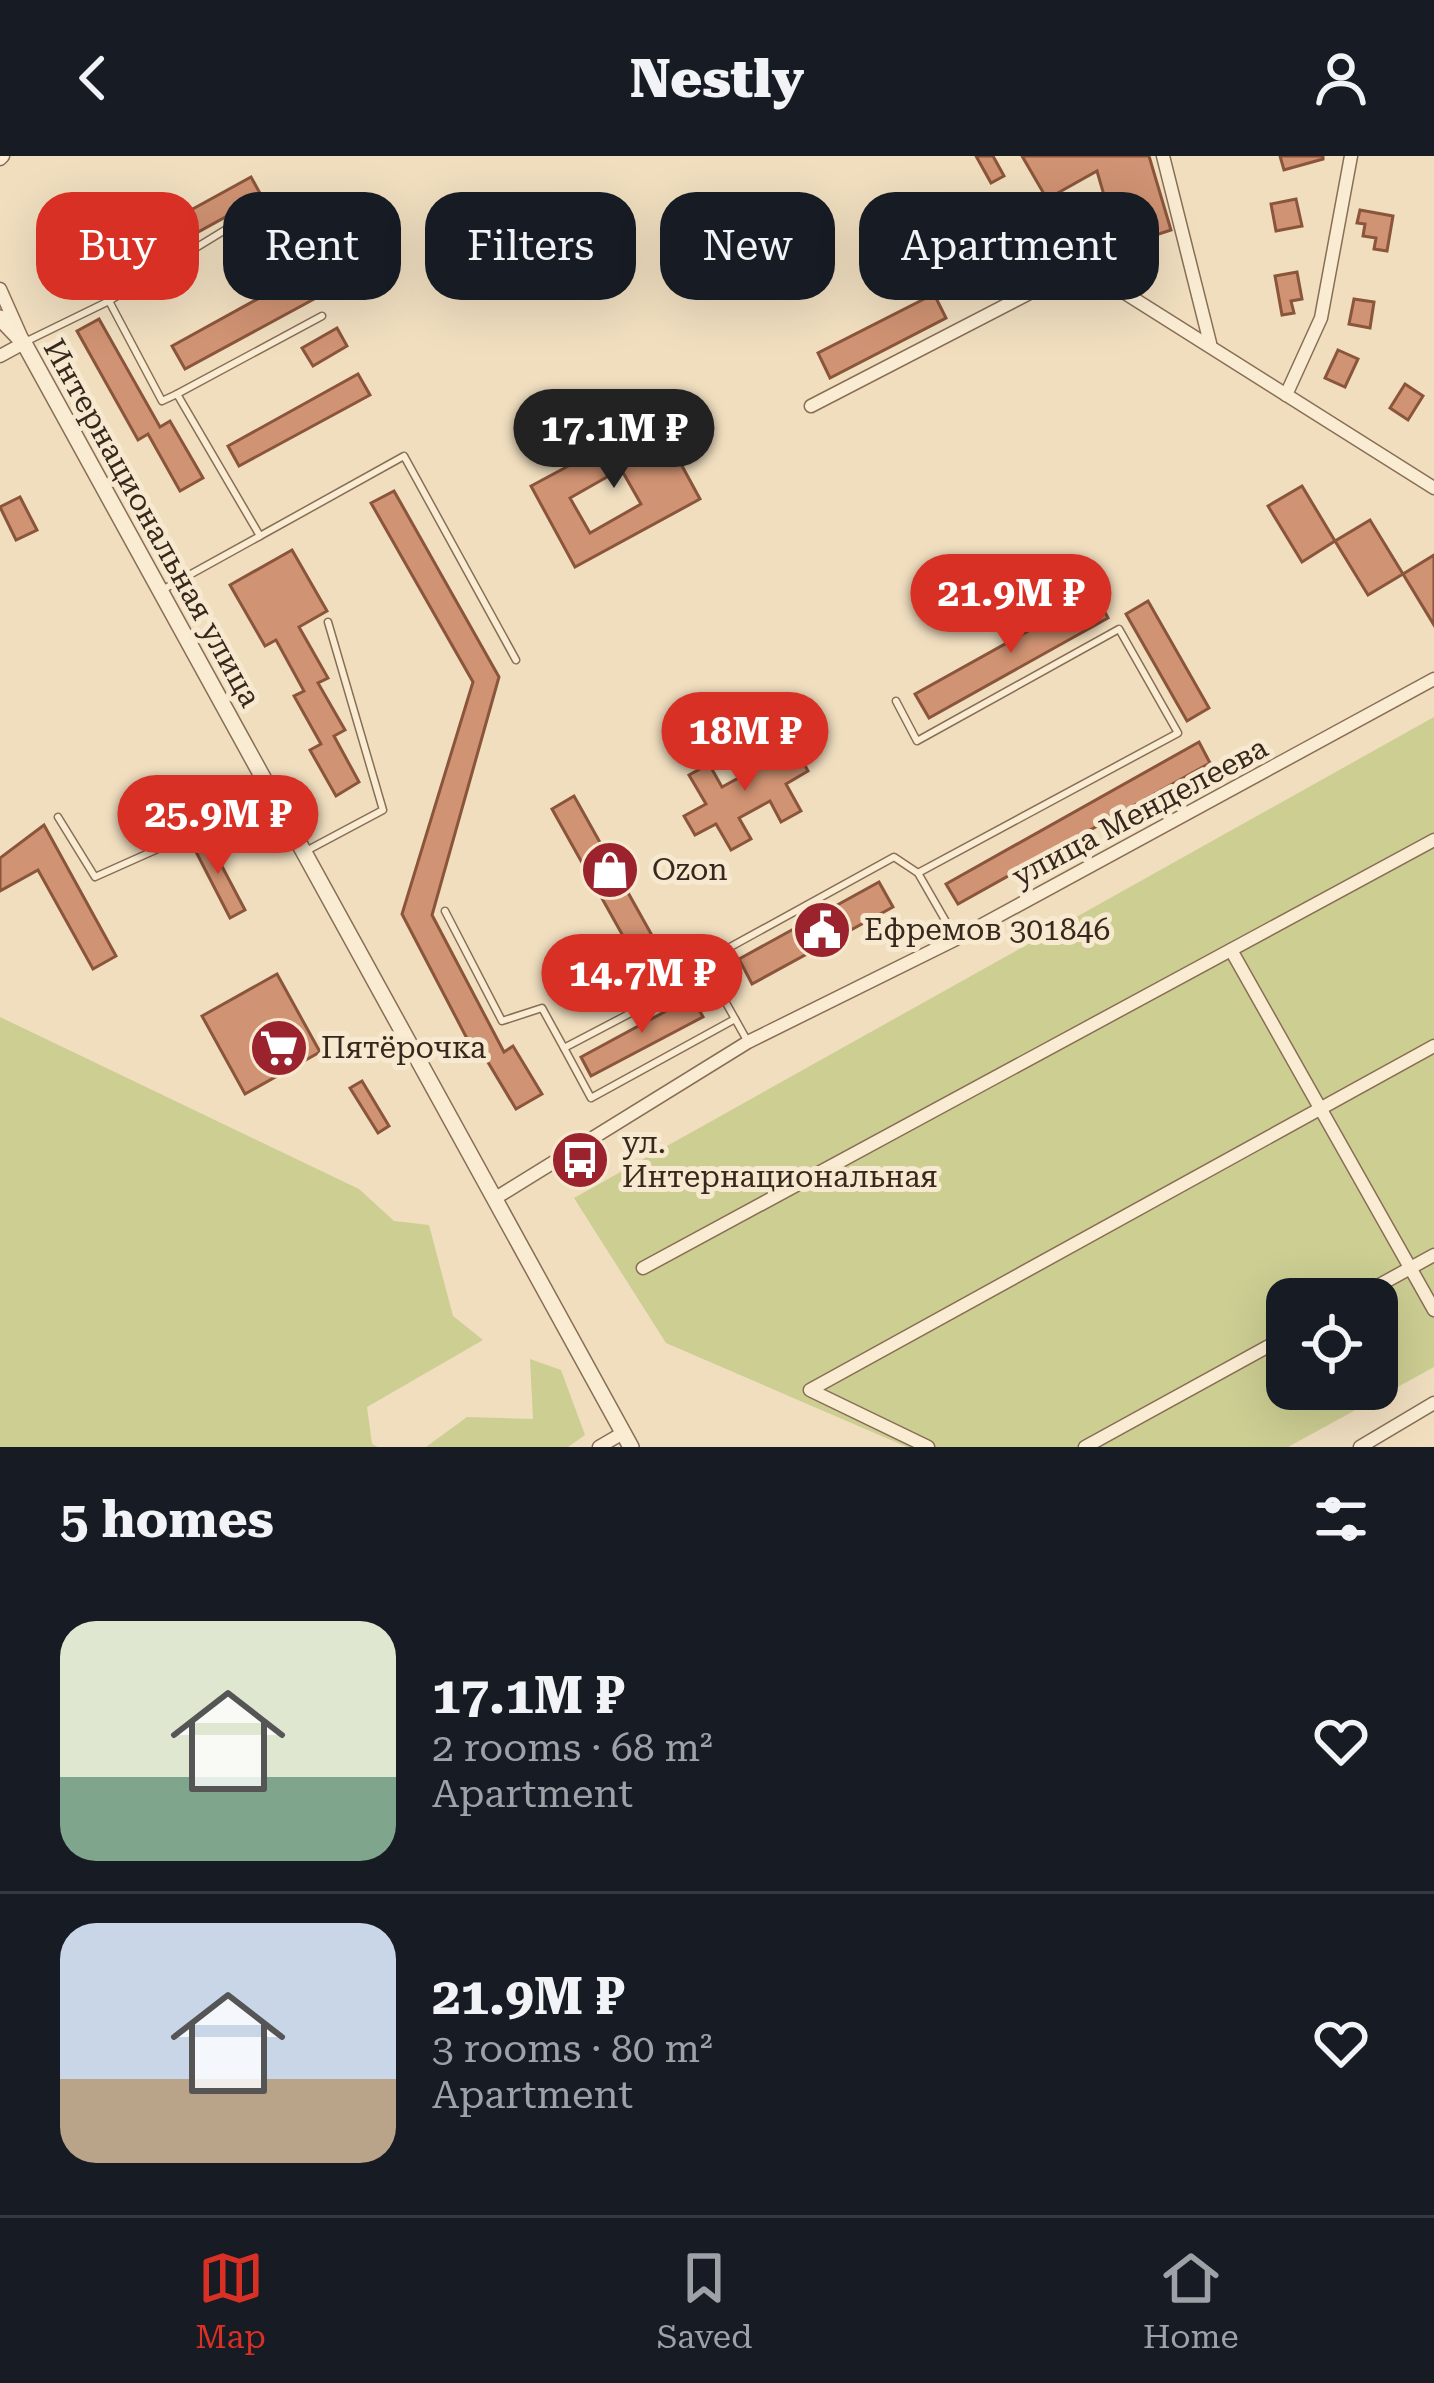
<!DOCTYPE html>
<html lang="en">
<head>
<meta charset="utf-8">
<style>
  body { margin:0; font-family:"Roboto Serif",serif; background:#20242c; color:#f1f3f6; height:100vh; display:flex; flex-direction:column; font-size:45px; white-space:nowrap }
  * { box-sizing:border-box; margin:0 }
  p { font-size:39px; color:#9ea1a6 }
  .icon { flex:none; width:66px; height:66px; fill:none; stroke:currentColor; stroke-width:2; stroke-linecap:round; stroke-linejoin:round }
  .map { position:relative; height:1291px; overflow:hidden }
  .sheet { display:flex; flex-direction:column; background:#171b24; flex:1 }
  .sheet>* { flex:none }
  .top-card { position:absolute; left:36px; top:36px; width:1362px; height:108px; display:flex; gap:24px }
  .controls { position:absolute; left:1266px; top:1122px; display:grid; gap:24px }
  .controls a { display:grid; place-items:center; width:132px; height:132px; border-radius:24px; background:#171b24; box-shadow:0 12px 48px #0002; font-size:60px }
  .price { position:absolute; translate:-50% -102px; padding:0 27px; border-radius:42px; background:#d93025; color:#fff; font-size:39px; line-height:78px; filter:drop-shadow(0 3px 6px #0008) }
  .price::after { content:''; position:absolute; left:50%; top:72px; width:36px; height:27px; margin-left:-18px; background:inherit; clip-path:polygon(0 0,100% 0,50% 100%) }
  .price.selected { background:#222; color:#fff }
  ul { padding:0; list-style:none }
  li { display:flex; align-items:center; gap:36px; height:300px; padding:0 60px }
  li+li { border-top:3px solid #363941 }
  li span { display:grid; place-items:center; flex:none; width:336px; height:240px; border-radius:36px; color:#555 }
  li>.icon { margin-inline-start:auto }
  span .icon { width:144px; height:144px; fill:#fffc; stroke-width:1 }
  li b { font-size:51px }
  h2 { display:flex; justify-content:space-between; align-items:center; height:144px; padding:0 60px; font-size:51px }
  .tag { padding:0 42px; border-radius:36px; background:#171b24; box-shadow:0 12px 48px #0002; font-size:42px; line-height:108px }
  .tag.selected { background:#d93025; color:#fff }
  header { display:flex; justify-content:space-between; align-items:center; height:156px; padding:0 60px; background:#171b24; font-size:54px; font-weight:800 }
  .dock { display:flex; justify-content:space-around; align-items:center; height:168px; border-top:3px solid #363941; background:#171b24; font-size:33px; color:#9ea1a6 }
  .dock a { display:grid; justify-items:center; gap:6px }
  .dock .selected { color:#d93025 }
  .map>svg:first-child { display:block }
</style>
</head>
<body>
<header><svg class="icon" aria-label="back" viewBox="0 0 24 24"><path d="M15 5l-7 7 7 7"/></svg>Nestly<svg class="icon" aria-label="person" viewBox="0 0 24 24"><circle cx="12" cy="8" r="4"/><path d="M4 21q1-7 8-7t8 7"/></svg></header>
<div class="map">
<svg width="1434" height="1291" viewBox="0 0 1434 1291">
  <rect width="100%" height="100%" fill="#f0debf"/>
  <g fill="#ccce92" fill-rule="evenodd">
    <path d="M1434,561V1211L1288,1291H907L666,1187L574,1042ZM1287,1143H1377V1233H1287Z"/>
    <polygon points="0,861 359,1033 394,1065 429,1069 453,1160 483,1184 367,1251 372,1288 378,1291 0,1291"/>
    <polygon points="530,1203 561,1214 585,1279 568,1291 426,1291 467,1261 533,1263"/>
  </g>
  <g fill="#d09373" stroke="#8a553b" stroke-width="3" fill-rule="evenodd">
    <polygon points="976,0 993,0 1004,20 991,27"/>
    <polygon points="1022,0 1149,0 1171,74 1119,91 1097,15 1047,43"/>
    <polygon points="1280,0 1323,0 1323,3 1284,14"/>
    <polygon points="251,21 262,41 129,114 118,94"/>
    <polygon points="1296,43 1302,70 1276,75 1271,48"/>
    <polygon points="1360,54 1393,60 1387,95 1374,93 1376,82 1363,80 1365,68 1357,67"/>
    <polygon points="1297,116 1302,143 1291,145 1294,157 1282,159 1275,120"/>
    <polygon points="303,118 316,142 185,213 172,190"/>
    <polygon points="934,138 946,162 830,222 818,197"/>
    <polygon points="1354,143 1374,146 1370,172 1349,168"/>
    <polygon points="99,163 160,271 170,265 203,322 180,335 148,278 138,284 77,175"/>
    <polygon points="337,172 347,190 313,210 302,192"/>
    <polygon points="1338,194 1358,203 1345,231 1325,222"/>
    <polygon points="358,218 370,239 239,310 228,290"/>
    <polygon points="1405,228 1423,240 1408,264 1390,252"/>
    <path d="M656,262L700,343L575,411L531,330L572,308L563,292L583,281L592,297ZM621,313L641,348L590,377L570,342Z"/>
    <polygon points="1302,330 1335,385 1302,406 1268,350"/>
    <polygon points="394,335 499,521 432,759 504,896 513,890 542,938 516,953 480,893 474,896 402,758 473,526 371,347"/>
    <polygon points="20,341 37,374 16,384 0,351"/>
    <polygon points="1370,364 1403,418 1368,439 1335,385"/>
    <polygon points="292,394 327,455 299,471 328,522 318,527 345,574 334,580 359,626 336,640 310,594 321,588 294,540 304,535 276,484 265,490 230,429"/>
    <polygon points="1434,399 1434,469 1403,418"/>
    <polygon points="1095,438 1108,462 929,562 915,538"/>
    <polygon points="1148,445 1209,552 1187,565 1126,458"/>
    <polygon points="759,581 775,610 798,597 808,615 786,628 801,655 781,666 770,645 739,662 751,683 731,694 716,668 695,679 684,660 706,648 689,619 709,608 722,631 753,614 741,592"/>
    <polygon points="1199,586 1210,607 958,748 946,728"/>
    <polygon points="574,640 673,817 651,830 552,653"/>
    <polygon points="44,669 116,800 93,813 38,714 0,735 0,702"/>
    <polygon points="206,680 245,754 230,762 191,686"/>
    <polygon points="879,726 893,751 752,828 739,803"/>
    <polygon points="277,818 320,896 245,938 202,860"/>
    <polygon points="692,841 703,861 591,920 581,901"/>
    <polygon points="362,925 389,970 378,977 350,932"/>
  </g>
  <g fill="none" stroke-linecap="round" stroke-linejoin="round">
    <defs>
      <g id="service">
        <polyline points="109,145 162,245 177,238 260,380 164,433"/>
        <polyline points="25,186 109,145 261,52"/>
        <polyline points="177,238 322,160"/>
        <polyline points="260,380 404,300 516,504"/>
        <polyline points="896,545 917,585 1119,473 1178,577 918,717"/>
        <polyline points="58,661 95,721 272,642"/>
        <polyline points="306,695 383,654 328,466"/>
        <polyline points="445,755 502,865 542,852 564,892"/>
        <polyline points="709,816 564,892 591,942 735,863"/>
        <polyline points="748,886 703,806 894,701 918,717 956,783"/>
      </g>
      <g id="minor">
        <polyline points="1163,0 1210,187"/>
        <polyline points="0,3 3,0"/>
        <polyline points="0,133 24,187 0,200"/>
        <polyline points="1286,239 1321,162 1351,0"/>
        <polyline points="811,250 1082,110 1434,332"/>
        <polyline points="1231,794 1434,1154"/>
        <polyline points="494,1043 748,886 956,783 1434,523"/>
        <polyline points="643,1112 1434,684"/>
        <polyline points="1354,1143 1434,1099"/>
        <polyline points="599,1291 623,1277"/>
        <polyline points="928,1291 810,1234 1434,890"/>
        <polyline points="1085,1291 1287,1180"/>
        <polyline points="1360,1291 1434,1247"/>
      </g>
      <polyline id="tertiary" points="0,162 24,187 631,1291"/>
    </defs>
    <use href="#service" stroke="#896e56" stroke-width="9"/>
    <use href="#minor" stroke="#896e56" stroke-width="15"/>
    <use href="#tertiary" stroke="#896e56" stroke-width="18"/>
    <use href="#service" stroke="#faecd2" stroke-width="6"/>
    <use href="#minor" stroke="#faecd2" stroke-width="12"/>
    <use href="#tertiary" stroke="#faecd2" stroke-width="15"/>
  </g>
  <defs>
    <symbol id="shop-disc" viewBox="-11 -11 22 22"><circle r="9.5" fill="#9b232d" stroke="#f7e9cf"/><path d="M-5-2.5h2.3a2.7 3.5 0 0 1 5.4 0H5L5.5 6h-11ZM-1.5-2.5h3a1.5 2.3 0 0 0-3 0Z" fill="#fff"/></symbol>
    <symbol id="civic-disc" viewBox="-11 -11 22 22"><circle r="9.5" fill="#9b232d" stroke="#f7e9cf"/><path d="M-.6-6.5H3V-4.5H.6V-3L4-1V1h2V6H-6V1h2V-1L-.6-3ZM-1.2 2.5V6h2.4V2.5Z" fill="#fff"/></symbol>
    <symbol id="supermarket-disc" viewBox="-11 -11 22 22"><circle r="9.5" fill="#9b232d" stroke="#f7e9cf"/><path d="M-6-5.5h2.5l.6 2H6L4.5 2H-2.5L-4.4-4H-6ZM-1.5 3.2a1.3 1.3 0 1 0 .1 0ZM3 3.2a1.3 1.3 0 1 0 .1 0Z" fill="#fff"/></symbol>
    <symbol id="bus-disc" viewBox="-11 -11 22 22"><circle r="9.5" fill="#9b232d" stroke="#f7e9cf"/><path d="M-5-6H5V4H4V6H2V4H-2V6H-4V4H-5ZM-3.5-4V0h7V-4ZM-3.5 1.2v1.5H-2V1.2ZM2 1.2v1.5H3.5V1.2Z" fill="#fff"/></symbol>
  </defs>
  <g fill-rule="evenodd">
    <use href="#shop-disc" x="577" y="681" width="66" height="66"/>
    <use href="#civic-disc" x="789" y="741" width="66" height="66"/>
    <use href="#supermarket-disc" x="246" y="859" width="66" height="66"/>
    <use href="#bus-disc" x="547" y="971" width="66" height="66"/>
  </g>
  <g text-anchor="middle" stroke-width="10" stroke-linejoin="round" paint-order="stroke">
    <g font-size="30" fill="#38271c" stroke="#f7e9cf">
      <text transform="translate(152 367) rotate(61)" y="10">Интернациональная улица</text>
      <text transform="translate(1140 656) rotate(-28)" y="10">улица Менделеева</text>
    </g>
    <g font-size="30" fill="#38271c" stroke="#f7e9cf" text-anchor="start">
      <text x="652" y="724">Ozon</text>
      <text x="864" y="784">Ефремов 301846</text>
      <text x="321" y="902">Пятёрочка</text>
      <text x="622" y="997">ул.<tspan x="622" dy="34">Интернациональная</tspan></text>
    </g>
  </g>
</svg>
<div class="controls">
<a><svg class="icon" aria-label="locate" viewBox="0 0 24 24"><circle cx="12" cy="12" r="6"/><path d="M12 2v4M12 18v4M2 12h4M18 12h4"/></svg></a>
</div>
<b class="price selected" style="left:614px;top:335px">17.1M ₽</b>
<b class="price" style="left:1011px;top:500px">21.9M ₽</b>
<b class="price" style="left:745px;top:638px">18M ₽</b>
<b class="price" style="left:218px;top:721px">25.9M ₽</b>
<b class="price" style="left:642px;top:880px">14.7M ₽</b>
<div class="top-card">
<a class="tag selected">Buy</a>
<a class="tag">Rent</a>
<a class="tag">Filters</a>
<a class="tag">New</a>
<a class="tag">Apartment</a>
</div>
</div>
<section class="sheet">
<h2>5 homes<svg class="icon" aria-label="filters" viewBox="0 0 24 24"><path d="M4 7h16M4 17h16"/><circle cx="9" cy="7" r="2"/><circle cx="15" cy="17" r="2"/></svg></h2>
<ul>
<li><span style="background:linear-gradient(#dfe7d0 65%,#7fa58c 0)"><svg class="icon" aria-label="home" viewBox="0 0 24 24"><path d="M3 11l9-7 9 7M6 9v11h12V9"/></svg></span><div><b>17.1M ₽</b><p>2 rooms · 68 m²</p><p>Apartment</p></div><svg class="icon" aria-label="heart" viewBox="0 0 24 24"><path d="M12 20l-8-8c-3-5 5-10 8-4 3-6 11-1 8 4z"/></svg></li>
<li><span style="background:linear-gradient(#c9d6e8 65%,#b9a48a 0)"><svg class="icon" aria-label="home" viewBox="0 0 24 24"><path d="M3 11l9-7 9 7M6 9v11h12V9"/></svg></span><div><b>21.9M ₽</b><p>3 rooms · 80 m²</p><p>Apartment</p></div><svg class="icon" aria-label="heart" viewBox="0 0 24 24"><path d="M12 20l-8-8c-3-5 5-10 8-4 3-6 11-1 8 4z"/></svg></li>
</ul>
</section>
<nav class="dock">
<a class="selected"><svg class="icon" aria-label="map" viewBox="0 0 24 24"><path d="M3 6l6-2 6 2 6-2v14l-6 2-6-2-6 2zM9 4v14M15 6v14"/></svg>Map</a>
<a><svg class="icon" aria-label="saved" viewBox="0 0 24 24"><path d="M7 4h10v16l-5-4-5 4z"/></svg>Saved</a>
<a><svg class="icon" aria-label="home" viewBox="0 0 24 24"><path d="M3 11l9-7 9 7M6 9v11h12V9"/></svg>Home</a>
</nav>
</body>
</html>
